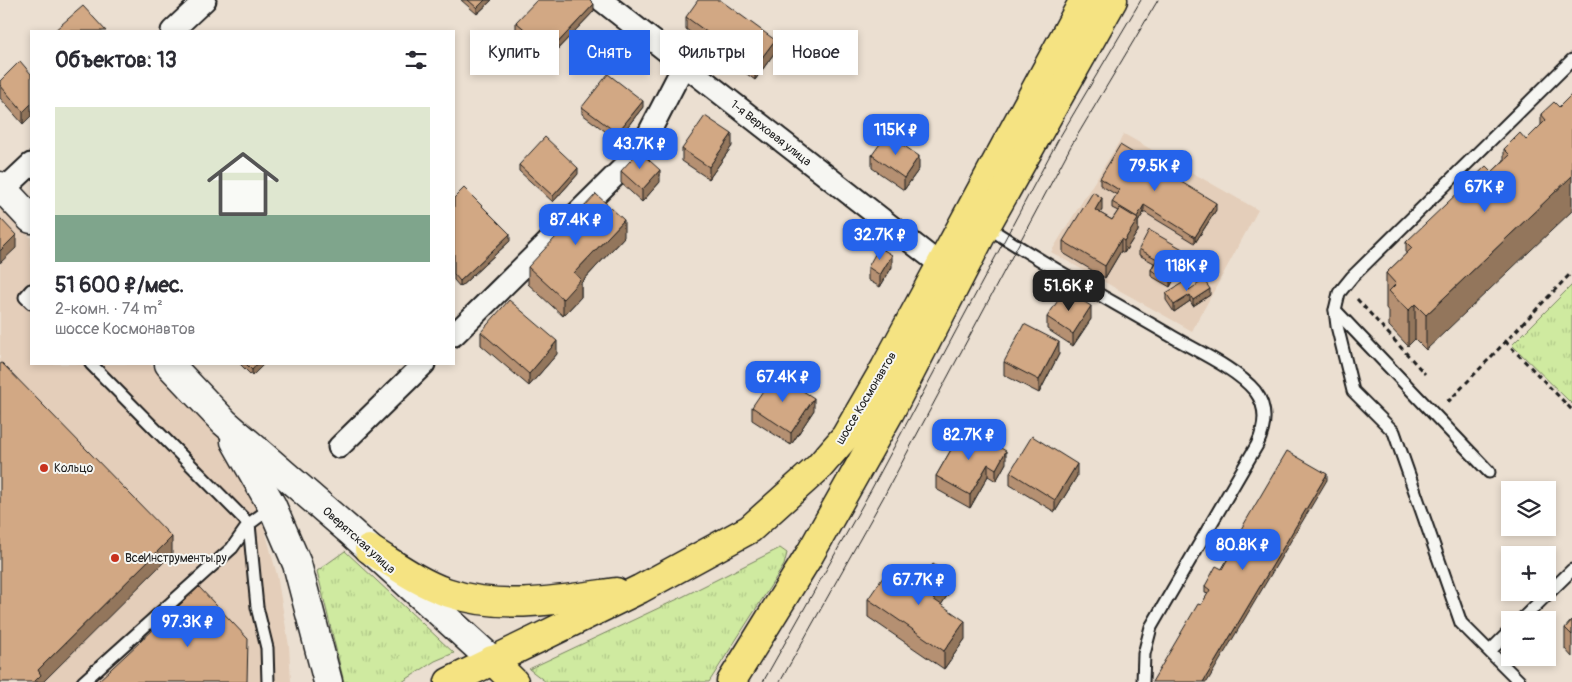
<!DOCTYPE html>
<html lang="ru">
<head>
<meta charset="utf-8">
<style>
  body { margin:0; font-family:Pangolin,sans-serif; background:#f2f2f3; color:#2b2b33; height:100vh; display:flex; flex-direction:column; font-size:19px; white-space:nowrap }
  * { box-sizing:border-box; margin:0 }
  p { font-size:16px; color:#7c7c81 }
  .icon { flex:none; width:28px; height:28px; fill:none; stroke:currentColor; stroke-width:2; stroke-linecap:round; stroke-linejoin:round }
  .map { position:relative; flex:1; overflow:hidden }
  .panel { position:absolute; left:30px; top:30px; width:425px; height:335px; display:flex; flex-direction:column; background:#fff; border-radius:0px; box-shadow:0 2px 8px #0003 }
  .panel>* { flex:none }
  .banner { position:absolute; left:470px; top:30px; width:475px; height:45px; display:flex; gap:10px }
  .buttons { position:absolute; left:1501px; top:481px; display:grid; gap:10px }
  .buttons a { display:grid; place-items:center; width:55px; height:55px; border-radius:0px; background:#fff; box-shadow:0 2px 8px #0003; font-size:25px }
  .price { position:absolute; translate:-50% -42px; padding:0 11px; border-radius:10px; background:#2563eb; color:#fff; font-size:16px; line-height:32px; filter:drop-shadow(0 1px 2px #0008) }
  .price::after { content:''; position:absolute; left:50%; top:30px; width:15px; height:11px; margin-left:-8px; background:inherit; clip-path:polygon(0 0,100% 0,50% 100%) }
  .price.on { background:#222; color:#fff }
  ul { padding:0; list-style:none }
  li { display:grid; align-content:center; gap:10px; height:265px; padding:0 25px }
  li span { display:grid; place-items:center; height:155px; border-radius:0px; color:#555 }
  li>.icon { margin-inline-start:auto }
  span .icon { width:90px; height:90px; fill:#fffc; stroke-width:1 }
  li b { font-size:21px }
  h2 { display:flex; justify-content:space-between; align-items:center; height:60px; padding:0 25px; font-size:21px }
  .pill { padding:0 18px; border-radius:0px; background:#fff; box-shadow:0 2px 8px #0003; font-size:18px; line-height:45px }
  .pill.on { background:#2563eb; color:#fff }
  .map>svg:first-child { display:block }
</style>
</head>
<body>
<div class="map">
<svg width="1572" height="682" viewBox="0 0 1572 682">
  <defs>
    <pattern id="grass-tufts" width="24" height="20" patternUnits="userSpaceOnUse" patternTransform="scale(1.25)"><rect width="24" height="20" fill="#cfeaa0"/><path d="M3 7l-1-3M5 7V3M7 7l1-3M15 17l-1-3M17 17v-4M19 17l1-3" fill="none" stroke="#b1c889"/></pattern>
  </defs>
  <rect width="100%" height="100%" fill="#ebdfd1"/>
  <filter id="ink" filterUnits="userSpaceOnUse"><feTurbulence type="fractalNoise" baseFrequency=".02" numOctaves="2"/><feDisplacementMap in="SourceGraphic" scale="10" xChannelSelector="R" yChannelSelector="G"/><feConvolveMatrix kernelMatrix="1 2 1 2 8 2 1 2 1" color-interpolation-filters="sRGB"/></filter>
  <g filter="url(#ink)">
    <g fill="#e4ceba">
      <polygon points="1124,134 1258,210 1192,331 1051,252"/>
      <polygon points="3,207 31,238 31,364 150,364 235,453 254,489 277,575 289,646 291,682 0,682 0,210"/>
    </g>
    <g fill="url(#grass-tufts)" stroke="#76835e">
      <polygon points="1572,285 1572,404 1512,345"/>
      <polygon points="780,548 787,553 784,565 709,682 546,682 529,669 680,598"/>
      <polygon points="345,551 454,653 435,661 402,682 344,682 317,571"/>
    </g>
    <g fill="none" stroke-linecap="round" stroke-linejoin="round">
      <defs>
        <g id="service">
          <path d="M986,226C1046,266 1110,300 1173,337C1197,351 1237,369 1255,391C1268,408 1265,428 1257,445L1151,627L1144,654L1143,682"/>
          <polyline points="31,290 25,297 31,303"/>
          <polyline points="1335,310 1489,472"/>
          <polyline points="91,364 249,524 257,607 267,648 268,682"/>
          <polyline points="1521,620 1572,570"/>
          <polyline points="1490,651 1510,631"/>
          <polyline points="83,682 232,548 249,524 272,507"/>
          <polyline points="1520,682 1461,623 1394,432 1353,391 1337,326 1335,310 1339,293 1352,277 1572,60"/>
        </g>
        <g id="minor">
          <polyline points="601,0 942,266"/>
          <polyline points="172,31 205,0"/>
          <polyline points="0,193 31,164"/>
          <polyline points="454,335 639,152 684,65"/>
          <polyline points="339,447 424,364"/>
        </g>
        <g id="secondary">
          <polyline points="0,186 31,219"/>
          <polyline points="169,364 224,422 351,532 492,660"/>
          <polyline points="235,441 272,506 297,564 328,682"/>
        </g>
        <g id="primary">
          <path d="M369,549C394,564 418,582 446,592C501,611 560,600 616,592"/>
          <polyline points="492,660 514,682"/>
          <polyline points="449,682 640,589 750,529 819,467 845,437 885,368 1084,0"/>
          <polyline points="731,682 810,554 890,412 986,226 1113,0"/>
        </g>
      </defs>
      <use href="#service" stroke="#1c1c1c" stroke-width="15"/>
      <use href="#minor" stroke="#1c1c1c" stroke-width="25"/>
      <use href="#secondary" stroke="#1c1c1c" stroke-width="31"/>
      <use href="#primary" stroke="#1c1c1c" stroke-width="31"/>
      <g stroke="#1c1c1c" stroke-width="3" stroke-dasharray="5 4" stroke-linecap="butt">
        <polyline points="1357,299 1425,374"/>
        <polyline points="1505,341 1572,410"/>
        <polyline points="1448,399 1449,401 1572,272"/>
      </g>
      <use href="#service" stroke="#f6f6f2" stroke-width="11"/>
      <use href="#minor" stroke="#f6f6f2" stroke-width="21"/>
      <use href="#secondary" stroke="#f6f6f2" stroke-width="28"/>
      <use href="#primary" stroke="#f5e382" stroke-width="28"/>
      <g stroke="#1c1c1c" stroke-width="1">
        <polyline points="763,682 871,490 1058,140 1141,0"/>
        <polyline points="780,682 883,498 1071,146 1158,0"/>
      </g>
    </g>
    <g fill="#b59072" stroke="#1c1c1c">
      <polygon points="461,0 492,0 477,14"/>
      <polygon points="594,11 550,57 516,29 516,22"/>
      <polygon points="686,17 775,52 755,80 686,29"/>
      <polygon points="31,74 23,124 0,98 0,81"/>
      <polygon points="582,107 643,107 617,140 582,114"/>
      <polygon points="1559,107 1426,350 1415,339 1408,346 1389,326 1389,312 1386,308 1386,273 1406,254 1406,242 1492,172 1504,160 1504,149 1526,140 1541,126 1541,114"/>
      <polygon points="732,146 709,179 682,161 682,149"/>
      <polygon points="872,155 919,169 904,190 872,168"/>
      <polygon points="519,165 578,174 553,202 519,171"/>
      <polygon points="621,171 660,182 642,202 621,183"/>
      <polygon points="1100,178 1216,210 1195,243 1144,212 1138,222 1138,231 1124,253 1121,251 1105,278 1063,253 1063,241 1102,210 1100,213 1112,220 1118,211 1112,208 1112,202 1117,195 1100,185"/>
      <polygon points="454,198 510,241 460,287 454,280"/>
      <polygon points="624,237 581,283 581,297 563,316 528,284 528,267"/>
      <polygon points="1139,249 1186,257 1170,287 1151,276 1151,270 1154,263 1139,255"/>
      <polygon points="868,267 892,267 880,287 868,280"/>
      <polygon points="1189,290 1210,295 1193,306 1190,301 1174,312 1166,300 1166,293"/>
      <polygon points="1047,317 1091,319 1073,346 1047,329"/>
      <polygon points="481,332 557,354 529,386 481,345"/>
      <polygon points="1059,354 1039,393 1004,375 1004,362"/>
      <polygon points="240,364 264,364 252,376"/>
      <polygon points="752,407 814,410 791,445 752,420"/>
      <polygon points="964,427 1006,463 996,481 988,476 970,508 936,489 936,476"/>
      <polygon points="1010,472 1077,476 1055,512 1010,485"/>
      <polygon points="1327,480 1201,605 1208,594 1205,593 1205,586 1222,569 1227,560 1227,553"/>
      <polygon points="916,589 949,593 941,605 965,639 944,669 868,617 868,599"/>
      <polygon points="1572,620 1572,657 1565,649 1565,628"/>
    </g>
    <g fill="#93765c" stroke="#1c1c1c">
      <polygon points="485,0 492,0 477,14 477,8"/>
      <polygon points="594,4 594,11 550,57 550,51"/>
      <polygon points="775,40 775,52 755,80 755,67"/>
      <polygon points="643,101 643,107 617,140 617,133"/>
      <polygon points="31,104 31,116 23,124 23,112"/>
      <polygon points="732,134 732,146 709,179 709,167"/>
      <polygon points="919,156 919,169 904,190 904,178"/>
      <polygon points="578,168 578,174 553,202 553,196"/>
      <polygon points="660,170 660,182 642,202 642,190"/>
      <polygon points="1572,176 1572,211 1426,350 1426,315"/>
      <polygon points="1102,198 1102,210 1095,222 1095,210"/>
      <polygon points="1216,203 1216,210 1195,243 1195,237"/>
      <polygon points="1144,205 1144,212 1138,222 1138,231 1124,253 1124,241 1137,220 1137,217"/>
      <polygon points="624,220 624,237 581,283 581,297 563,316 563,299 574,273"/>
      <polygon points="510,234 510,241 460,287 460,281"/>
      <polygon points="16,235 16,248 0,263 0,251"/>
      <polygon points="1121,239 1121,251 1105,278 1105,266"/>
      <polygon points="1186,251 1186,257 1170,287 1170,281"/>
      <polygon points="892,255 892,267 880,287 880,275"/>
      <polygon points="1210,289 1210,295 1193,306 1193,300"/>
      <polygon points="1190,295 1190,301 1174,312 1174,305"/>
      <polygon points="1415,304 1415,339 1408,346 1408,311"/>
      <polygon points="1091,306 1091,319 1073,346 1073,334"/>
      <polygon points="557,341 557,354 529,386 529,374"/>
      <polygon points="1059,342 1059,354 1039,393 1039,380"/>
      <polygon points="257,364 264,364 252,376 252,370"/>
      <polygon points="814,398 814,410 791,445 791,433"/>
      <polygon points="1006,451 1006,463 996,481 996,469"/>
      <polygon points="988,464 988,476 970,508 970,495"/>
      <polygon points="1077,464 1077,476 1055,512 1055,500"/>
      <polygon points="1327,474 1327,480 1207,682 1203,682"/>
      <polygon points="172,537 172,554 43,682 34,682 38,670"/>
      <polygon points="949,575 949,593 933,617 933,599"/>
      <polygon points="965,621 965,639 944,669 944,651"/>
    </g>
    <g fill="#d2a884" stroke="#1c1c1c">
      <polygon points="468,0 485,0 477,8"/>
      <polygon points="537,0 590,0 594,4 550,51 516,22"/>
      <polygon points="698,0 720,0 775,40 755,67 686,17"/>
      <polygon points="83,6 106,31 54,31"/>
      <polygon points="20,61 31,74 31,104 23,112 0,85 0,81"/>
      <polygon points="608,74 643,101 617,133 582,107"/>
      <polygon points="1572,94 1572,176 1426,315 1415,304 1408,311 1389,291 1396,284 1386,273 1412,248 1406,242 1486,166 1492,172 1510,155 1504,149 1520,133 1526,140 1546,120 1541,114 1554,102 1559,107"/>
      <polygon points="705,116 732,134 709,167 682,149"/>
      <polygon points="887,134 919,156 904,178 872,155"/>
      <polygon points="545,137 578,168 553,196 519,165"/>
      <polygon points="1120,145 1216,203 1195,237 1144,205 1137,217 1112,202 1119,190 1100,178"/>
      <polygon points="639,151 660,170 642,190 621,171"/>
      <polygon points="464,188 510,234 460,281 454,274 454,198"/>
      <polygon points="1093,192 1102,198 1095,210 1112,220 1120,208 1138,219 1124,241 1121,239 1105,266 1063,241"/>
      <polygon points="596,194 624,220 574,273 581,279 563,299 528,267"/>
      <polygon points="0,218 16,235 0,251"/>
      <polygon points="1149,230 1186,251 1170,281 1151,270 1157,259 1139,249"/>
      <polygon points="879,247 892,255 880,275 868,267"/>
      <polygon points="1204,280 1210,289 1193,300 1190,295 1174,305 1166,293 1184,282 1189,290"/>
      <polygon points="1065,290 1091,306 1073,334 1047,317"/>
      <polygon points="509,300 557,341 529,374 481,332"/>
      <polygon points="1024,324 1059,342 1039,380 1004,362"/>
      <polygon points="2,363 172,537 38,670 41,675 34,682 0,682 0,364"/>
      <polygon points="246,364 257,364 252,370"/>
      <polygon points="775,373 814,398 791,433 752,407"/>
      <polygon points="964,427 1006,451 996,469 988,464 970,495 936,476"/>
      <polygon points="1032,436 1077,464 1055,500 1010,472"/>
      <polygon points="1287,451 1327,474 1203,682 1152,682 1198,604 1201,605 1210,590 1205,586 1216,566 1222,569 1230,555 1227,553"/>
      <polygon points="933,564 949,575 933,599 965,621 944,651 868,599 888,570 916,589"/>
      <polygon points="199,587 248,639 247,682 97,682"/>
      <polygon points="1572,620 1572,635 1565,628"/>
    </g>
  </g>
  <g fill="#c8321e" stroke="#f6f6f2" stroke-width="2">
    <circle cx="44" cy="468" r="5"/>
    <circle cx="115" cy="558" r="5"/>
  </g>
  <g text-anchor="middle" stroke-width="4" stroke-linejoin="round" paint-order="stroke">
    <g font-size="12" fill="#1c1c1c" stroke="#f6f6f2">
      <text transform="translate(771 133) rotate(38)" y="4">1-я Верховая улица</text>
      <text transform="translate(866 398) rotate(-59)" y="4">шоссе Космонавтов</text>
      <text transform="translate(359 540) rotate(42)" y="4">Оверятская улица</text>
    </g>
    <g font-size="12" fill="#1c1c1c" stroke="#f6f6f2" text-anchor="start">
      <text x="54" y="472">Кольцо</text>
      <text x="125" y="562">ВсеИнструменты.ру</text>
    </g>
  </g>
</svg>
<div class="buttons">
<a><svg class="icon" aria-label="layers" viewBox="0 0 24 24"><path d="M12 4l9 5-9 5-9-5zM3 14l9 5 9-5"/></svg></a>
<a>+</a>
<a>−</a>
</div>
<b class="price" style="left:896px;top:156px">115K ₽</b>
<b class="price" style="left:640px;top:170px">43.7K ₽</b>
<b class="price" style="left:1155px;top:192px">79.5K ₽</b>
<b class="price" style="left:1485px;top:213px">67K ₽</b>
<b class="price" style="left:576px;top:246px">87.4K ₽</b>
<b class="price" style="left:880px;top:261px">32.7K ₽</b>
<b class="price" style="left:1187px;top:292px">118K ₽</b>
<b class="price on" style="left:1069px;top:312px">51.6K ₽</b>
<b class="price" style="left:783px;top:403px">67.4K ₽</b>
<b class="price" style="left:969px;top:461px">82.7K ₽</b>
<b class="price" style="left:1243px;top:571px">80.8K ₽</b>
<b class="price" style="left:919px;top:606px">67.7K ₽</b>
<b class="price" style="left:188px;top:648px">97.3K ₽</b>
<div class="banner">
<a class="pill">Купить</a>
<a class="pill on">Снять</a>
<a class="pill">Фильтры</a>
<a class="pill">Новое</a>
</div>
<section class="panel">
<h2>Объектов: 13<svg class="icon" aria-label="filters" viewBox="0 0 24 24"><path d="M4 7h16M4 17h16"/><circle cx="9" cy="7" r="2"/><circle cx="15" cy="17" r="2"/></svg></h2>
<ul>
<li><span style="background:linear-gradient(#dfe7d0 70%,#7fa58c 0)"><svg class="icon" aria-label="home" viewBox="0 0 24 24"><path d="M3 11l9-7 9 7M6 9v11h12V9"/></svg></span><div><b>51 600 ₽/мес.</b><p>2-комн. · 74 m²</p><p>шоссе Космонавтов</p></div></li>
</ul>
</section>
</div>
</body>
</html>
